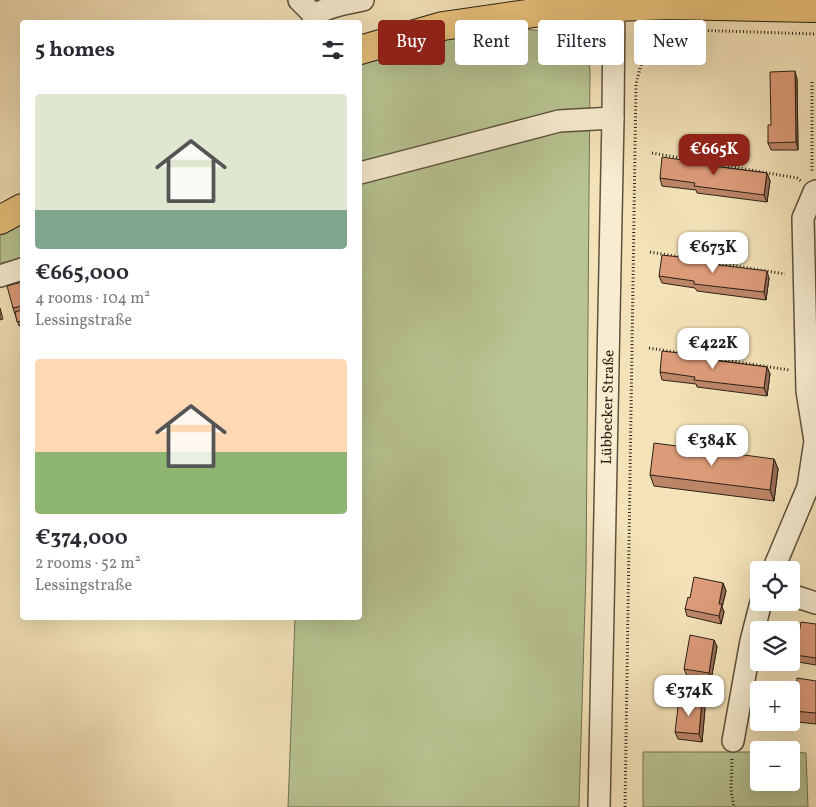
<!DOCTYPE html>
<html lang="en">
<head>
<meta charset="utf-8">
<style>
  body { margin:0; font-family:Vollkorn,serif; background:#f7f7f7; color:#2b2b33; height:100vh; display:flex; flex-direction:column; font-size:19px; white-space:nowrap }
  * { box-sizing:border-box; margin:0 }
  p { font-size:16px; color:#7c7c81 }
  .icon { flex:none; width:28px; height:28px; fill:none; stroke:currentColor; stroke-width:2; stroke-linecap:round; stroke-linejoin:round }
  .map { position:relative; flex:1; overflow:hidden }
  .sheet { position:absolute; left:20px; top:20px; width:342px; height:600px; display:flex; flex-direction:column; background:#fff; border-radius:5px; box-shadow:0 5px 20px #0002 }
  .sheet>* { flex:none }
  .hud { position:absolute; left:378px; top:20px; width:362px; height:45px; display:flex; gap:10px }
  .buttons { position:absolute; left:750px; top:561px; display:grid; gap:10px }
  .buttons a { display:grid; place-items:center; width:50px; height:50px; border-radius:5px; background:#fff; box-shadow:0 5px 20px #0002; font-size:25px }
  .price { position:absolute; translate:-50% -42px; padding:0 11px; border-radius:10px; background:#fff; color:#222; font-size:16px; line-height:32px; filter:drop-shadow(0 1px 2px #0008) }
  .price::after { content:''; position:absolute; left:50%; top:30px; width:15px; height:11px; margin-left:-8px; background:inherit; clip-path:polygon(0 0,100% 0,50% 100%) }
  .price.active { background:#8f2418; color:#fff }
  ul { padding:0; list-style:none }
  li { display:grid; align-content:center; gap:10px; height:265px; padding:0 15px }
  li span { display:grid; place-items:center; height:155px; border-radius:5px; color:#555 }
  li>.icon { margin-inline-start:auto }
  span .icon { width:90px; height:90px; fill:#fffc; stroke-width:1 }
  li b { font-size:21px }
  h2 { display:flex; justify-content:space-between; align-items:center; height:60px; padding:0 15px; font-size:21px }
  .chip { padding:0 18px; border-radius:5px; background:#fff; box-shadow:0 5px 20px #0002; font-size:18px; line-height:45px }
  .chip.active { background:#8f2418; color:#fff }
  .map>svg:first-child { display:block }
</style>
</head>
<body>
<div class="map">
<svg width="816" height="807" viewBox="0 0 816 807">
  <rect width="100%" height="100%" fill="#f4e3b8"/>
  <filter id="stains"><feTurbulence type="fractalNoise" baseFrequency=".004" numOctaves="4"/><feColorMatrix values="0 0 0 0 .2 0 0 0 0 .09 0 0 0 0 .02 0 0 0 .5 -.17"/></filter>
  <radialGradient id="worn" r=".72"><stop offset=".6" stop-color="#630" stop-opacity="0"/><stop offset="1" stop-color="#630" stop-opacity=".3"/></radialGradient>
  <g fill="#b8c492" stroke="#727254">
    <polygon points="524,29 570,34 585,43 590,70 586,571 579,807 288,807 295,618 360,618 360,56 439,39"/>
    <polygon points="22,222 22,259 0,263 0,235"/>
    <polygon points="643,752 759,752 759,782 791,782 791,752 806,753 808,807 643,807"/>
  </g>
  <g fill="none" stroke-linecap="round" stroke-linejoin="round">
    <defs>
      <g id="minor">
        <polyline points="299,0 311,12 316,22"/>
        <path d="M313,16C328,6 345,4 363,0"/>
        <polyline points="360,173 559,121 613,118"/>
        <polyline points="0,276 22,269"/>
        <polyline points="773,570 808,487 815,441 807,391 803,218 814,192 816,191"/>
        <polyline points="791,595 816,603"/>
        <polyline points="733,741 751,641 761,602"/>
        <path id="s1" d="M599,807L613,118L614,0"/>
      </g>
      <g id="major">
        <polyline points="360,50 443,26 562,9 669,5 816,8"/>
        <polyline points="0,220 22,208"/>
      </g>
    </defs>
    <use href="#minor" stroke="#5d523e" stroke-width="24"/>
    <use href="#major" stroke="#2b2116" stroke-width="30"/>
    <g stroke="#2b2116" stroke-width="3" stroke-dasharray="1 2.5" stroke-linecap="butt">
      <polyline points="667,37 691,30 816,34"/>
      <polyline points="812,82 812,173"/>
      <polyline points="652,153 797,178 801,181"/>
      <polyline points="650,252 785,274"/>
      <polyline points="649,348 789,370"/>
      <polyline points="732,759 731,790 734,807"/>
      <polyline points="625,807 636,84 643,57 667,37 667,26"/>
    </g>
    <use href="#minor" stroke="#f8edd1" stroke-width="21"/>
    <use href="#major" stroke="#eac27c" stroke-width="28"/>
  </g>
  <g fill="#bd8568" stroke="#2b2116">
    <polygon points="797,79 798,150 771,150 768,143 771,125"/>
    <polygon points="697,162 698,164 767,173 770,181 767,202 697,193 696,190 662,186 660,178"/>
    <polygon points="698,262 769,278 766,300 697,291 695,288 662,283 659,276"/>
    <polygon points="22,282 22,325 19,326 13,308"/>
    <polygon points="0,308 3,319 0,320"/>
    <polygon points="697,355 698,358 767,367 770,374 767,396 697,387 696,384 662,380 660,372"/>
    <polygon points="774,459 778,469 774,501 654,486 650,475"/>
    <polygon points="723,583 726,591 722,607 724,612 721,624 687,616 685,609 690,598"/>
    <polygon points="816,624 816,665 798,662 795,655 799,633"/>
    <polygon points="714,640 717,647 711,680 687,676 684,669"/>
    <polygon points="816,681 816,724 797,722 793,711"/>
    <polygon points="702,701 705,709 702,742 678,739 675,732"/>
  </g>
  <g fill="#9a6c55" stroke="#2b2116">
    <polygon points="795,71 797,79 798,150 796,142"/>
    <polygon points="767,173 770,181 767,202 764,195"/>
    <polygon points="767,271 769,278 766,300 764,292"/>
    <polygon points="767,367 770,374 767,396 764,388"/>
    <polygon points="774,459 778,469 774,501 770,490"/>
    <polygon points="723,583 726,591 722,607 724,612 721,624 719,616 719,604"/>
    <polygon points="714,640 717,647 711,680 709,673"/>
    <polygon points="702,701 705,709 702,742 699,734"/>
  </g>
  <g fill="#dc9b79" stroke="#2b2116">
    <polygon points="795,71 796,142 768,143 768,125 771,125 770,72"/>
    <polygon points="662,157 697,162 697,164 767,173 764,195 694,186 695,183 660,178"/>
    <polygon points="662,255 697,259 696,262 767,271 764,292 694,284 694,281 659,276"/>
    <polygon points="22,282 22,306 13,308 7,286"/>
    <polygon points="22,310 22,321 17,322 15,312"/>
    <polygon points="662,351 697,355 697,358 767,367 764,388 694,380 695,377 660,372"/>
    <polygon points="654,443 774,459 770,490 650,475"/>
    <polygon points="694,577 723,583 719,604 722,604 719,616 685,609 688,597 690,598"/>
    <polygon points="801,622 816,624 816,658 795,655 798,633 799,633"/>
    <polygon points="690,635 714,640 709,673 684,669"/>
    <polygon points="797,678 816,681 816,713 793,711"/>
    <polygon points="679,699 702,701 699,734 675,732"/>
  </g>
  <g text-anchor="middle" stroke-width="4" stroke-linejoin="round" paint-order="stroke">
    <g font-size="15" fill="#2b2116" stroke="#f8edd1">
      <text dy="5" stroke="none"><textPath href="#s1" startOffset="400">Lübbecker Straße</textPath></text>
    </g>
  </g>
  <rect width="100%" height="100%" filter="url(#stains)"/>
  <rect width="100%" height="100%" fill="url(#worn)"/>
</svg>
<div class="buttons">
<a><svg class="icon" aria-label="locate" viewBox="0 0 24 24"><circle cx="12" cy="12" r="6"/><path d="M12 2v4M12 18v4M2 12h4M18 12h4"/></svg></a>
<a><svg class="icon" aria-label="layers" viewBox="0 0 24 24"><path d="M12 4l9 5-9 5-9-5zM3 14l9 5 9-5"/></svg></a>
<a>+</a>
<a>−</a>
</div>
<b class="price active" style="left:714px;top:176px">€665K</b>
<b class="price" style="left:713px;top:274px">€673K</b>
<b class="price" style="left:713px;top:370px">€422K</b>
<b class="price" style="left:712px;top:467px">€384K</b>
<b class="price" style="left:689px;top:717px">€374K</b>
<div class="hud">
<a class="chip active">Buy</a>
<a class="chip">Rent</a>
<a class="chip">Filters</a>
<a class="chip">New</a>
</div>
<section class="sheet">
<h2>5 homes<svg class="icon" aria-label="filters" viewBox="0 0 24 24"><path d="M4 7h16M4 17h16"/><circle cx="9" cy="7" r="2"/><circle cx="15" cy="17" r="2"/></svg></h2>
<ul>
<li><span style="background:linear-gradient(#dfe7d0 75%,#7fa58c 0)"><svg class="icon" aria-label="home" viewBox="0 0 24 24"><path d="M3 11l9-7 9 7M6 9v11h12V9"/></svg></span><div><b>€665,000</b><p>4 rooms · 104 m²</p><p>Lessingstraße</p></div></li>
<li><span style="background:linear-gradient(#ffd9b3 60%,#8fb573 0)"><svg class="icon" aria-label="home" viewBox="0 0 24 24"><path d="M3 11l9-7 9 7M6 9v11h12V9"/></svg></span><div><b>€374,000</b><p>2 rooms · 52 m²</p><p>Lessingstraße</p></div></li>
</ul>
</section>
</div>
</body>
</html>
